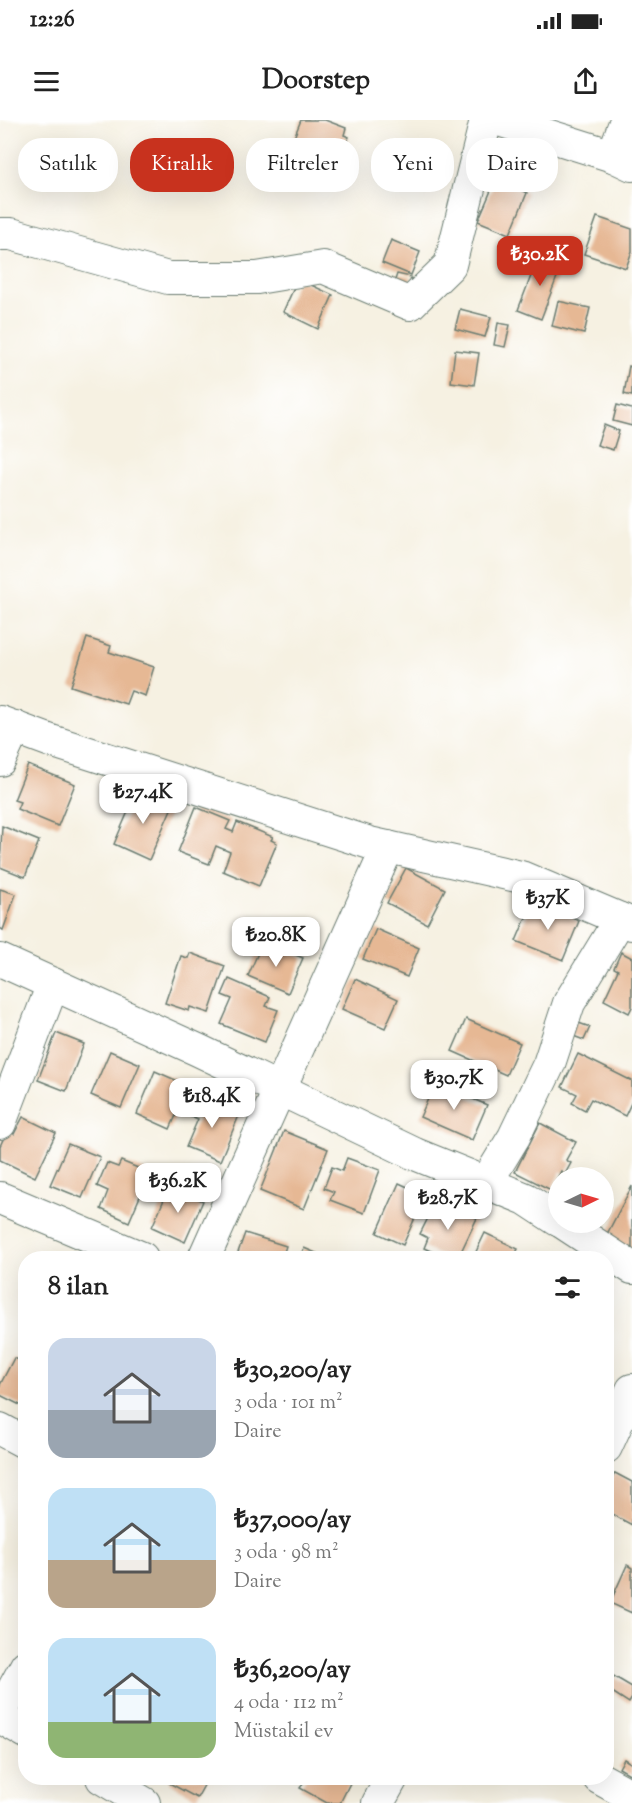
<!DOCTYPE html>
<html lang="tr">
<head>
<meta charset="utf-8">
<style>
  body { margin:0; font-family:"Sorts Mill Goudy",serif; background:#f2f2f2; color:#222; height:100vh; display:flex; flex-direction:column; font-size:22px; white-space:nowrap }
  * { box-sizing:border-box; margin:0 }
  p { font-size:20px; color:#767676 }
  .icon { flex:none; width:33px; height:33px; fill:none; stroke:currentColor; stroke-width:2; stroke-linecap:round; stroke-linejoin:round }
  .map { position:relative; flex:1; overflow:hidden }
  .panel { position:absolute; left:18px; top:1131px; width:596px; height:534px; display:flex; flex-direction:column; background:#fff; border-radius:24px; box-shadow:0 6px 24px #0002 }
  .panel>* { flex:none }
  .hud { position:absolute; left:18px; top:18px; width:597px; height:54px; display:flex; gap:12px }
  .needle { width:39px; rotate:85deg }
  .buttons { position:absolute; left:548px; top:1047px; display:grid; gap:12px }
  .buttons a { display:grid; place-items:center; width:66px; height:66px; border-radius:50%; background:#fff; box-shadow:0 6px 24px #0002; font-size:30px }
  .price { position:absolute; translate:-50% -51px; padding:0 14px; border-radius:12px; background:#fff; color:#222; font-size:20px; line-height:39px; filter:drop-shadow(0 2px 3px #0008) }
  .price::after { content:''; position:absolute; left:50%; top:36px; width:18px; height:14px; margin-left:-9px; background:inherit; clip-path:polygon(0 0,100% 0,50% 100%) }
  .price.current { background:#c8321e; color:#fff }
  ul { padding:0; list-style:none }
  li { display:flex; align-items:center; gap:18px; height:150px; padding:0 30px }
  li span { display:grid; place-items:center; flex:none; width:168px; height:120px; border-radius:18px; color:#555 }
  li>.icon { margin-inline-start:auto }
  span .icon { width:72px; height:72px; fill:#fffc; stroke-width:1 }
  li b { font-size:26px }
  h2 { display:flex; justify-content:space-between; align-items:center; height:72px; padding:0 30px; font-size:26px }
  .pill { padding:0 21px; border-radius:24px; background:#fff; box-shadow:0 6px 24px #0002; font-size:21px; line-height:54px }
  .pill.current { background:#c8321e; color:#fff }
  .status { display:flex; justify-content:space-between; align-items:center; height:42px; padding:0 30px; background:#fff; direction:ltr }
  .status svg { height:16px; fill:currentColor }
  header { display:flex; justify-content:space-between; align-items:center; height:78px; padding:0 30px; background:#fff; font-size:27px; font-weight:700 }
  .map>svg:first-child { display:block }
</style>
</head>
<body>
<div class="status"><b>12:26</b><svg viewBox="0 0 49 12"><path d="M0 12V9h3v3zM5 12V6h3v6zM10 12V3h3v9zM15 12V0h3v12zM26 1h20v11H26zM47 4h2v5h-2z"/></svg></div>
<header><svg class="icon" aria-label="menu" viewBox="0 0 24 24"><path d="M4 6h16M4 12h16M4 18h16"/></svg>Doorstep<svg class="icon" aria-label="share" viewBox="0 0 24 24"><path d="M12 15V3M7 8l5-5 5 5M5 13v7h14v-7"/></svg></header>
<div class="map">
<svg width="632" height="1683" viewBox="0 0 632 1683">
  <rect width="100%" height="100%" fill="#fff"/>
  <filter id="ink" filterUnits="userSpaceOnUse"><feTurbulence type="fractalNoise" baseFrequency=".0167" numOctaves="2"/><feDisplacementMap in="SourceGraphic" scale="12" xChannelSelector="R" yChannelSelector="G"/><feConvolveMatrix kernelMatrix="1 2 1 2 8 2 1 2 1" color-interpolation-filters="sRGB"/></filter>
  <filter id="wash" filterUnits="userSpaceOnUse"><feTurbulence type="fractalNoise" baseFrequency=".008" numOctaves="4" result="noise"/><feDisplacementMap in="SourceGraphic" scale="24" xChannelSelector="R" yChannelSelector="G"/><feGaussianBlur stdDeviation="1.35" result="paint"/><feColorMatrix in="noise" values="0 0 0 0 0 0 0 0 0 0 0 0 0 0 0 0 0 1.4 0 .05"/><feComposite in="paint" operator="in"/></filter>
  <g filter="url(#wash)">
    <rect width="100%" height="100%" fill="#f6f1e2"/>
    <g id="blocks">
      <g fill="#e6b894">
        <polygon points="301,0 325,0 346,8 344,15 349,17 343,31 336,28 331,40 291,25"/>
        <polygon points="388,26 430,42 419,72 377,57"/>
        <polygon points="496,59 527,73 510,114 478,101"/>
        <polygon points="597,97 632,109 632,131 626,148 584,134"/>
        <polygon points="391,120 420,132 411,155 382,143"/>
        <polygon points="539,135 562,144 541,199 518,190"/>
        <polygon points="397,154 411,157 406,173 392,169"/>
        <polygon points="298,159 333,175 318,209 283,192"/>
        <polygon points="558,181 590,188 584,214 552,206"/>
        <polygon points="460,189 491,197 485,217 455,209"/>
        <polygon points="498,203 510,205 505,227 494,225"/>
        <polygon points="455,230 479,233 474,265 451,262"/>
        <polygon points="629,246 632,247 632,276 624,274"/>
        <polygon points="617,285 632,289 632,306 613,301"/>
        <polygon points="604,305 619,311 613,330 597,325"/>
        <polygon points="87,518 111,526 109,532 154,547 145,576 131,571 126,584 71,566"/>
        <polygon points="28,645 75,664 58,706 17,689 20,682 14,680"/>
        <polygon points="137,671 172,687 149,740 114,724"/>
        <polygon points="196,687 230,701 226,709 233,712 237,702 273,717 271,720 277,723 259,766 223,751 230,732 216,726 209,744 178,732"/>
        <polygon points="2,706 39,721 25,757 0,747"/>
        <polygon points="406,748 445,769 427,804 387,783"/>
        <polygon points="0,769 16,774 3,810 0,808"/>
        <polygon points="533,781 579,801 563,840 516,821"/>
        <polygon points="376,809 419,828 407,857 363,839"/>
        <polygon points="261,826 275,832 278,828 303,838 288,873 248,856"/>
        <polygon points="621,832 632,838 632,887 629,893 604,880 618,850 614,848"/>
        <polygon points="190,833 225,846 209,893 190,887 189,891 165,883 181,836 188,838"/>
        <polygon points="229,859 270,877 266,886 278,890 265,922 221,904 232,879 222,875"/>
        <polygon points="355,859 398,879 385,908 342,889"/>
        <polygon points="466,899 520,923 506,955 452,931"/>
        <polygon points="573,901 590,907 584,920 568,914"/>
        <polygon points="56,913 84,924 66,971 38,960"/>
        <polygon points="110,931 140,944 121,988 91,975"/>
        <polygon points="578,934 632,961 632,981 625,996 591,979 585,990 572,983 577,974 562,967"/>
        <polygon points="155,951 189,966 170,1009 137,994"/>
        <polygon points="435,963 487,985 472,1020 420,997"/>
        <polygon points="199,977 240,993 220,1041 186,1027 198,999 191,996"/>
        <polygon points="23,997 56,1013 35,1057 0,1040 0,1026 7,1011 14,1014"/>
        <polygon points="540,1003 576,1022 566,1040 571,1043 565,1054 561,1051 551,1070 515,1052"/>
        <polygon points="284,1011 328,1029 304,1089 260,1071"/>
        <polygon points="68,1024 100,1037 82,1078 50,1065"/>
        <polygon points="347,1038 380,1050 364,1093 330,1080 334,1072 324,1068 332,1047 342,1051"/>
        <polygon points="121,1041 150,1053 129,1102 101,1089 108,1071 97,1066 107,1043 118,1047"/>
        <polygon points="399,1063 425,1075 403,1125 377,1113"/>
        <polygon points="170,1066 203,1081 185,1122 152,1107"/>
        <polygon points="632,1066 632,1132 605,1118"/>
        <polygon points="448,1084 477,1098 458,1138 446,1138 424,1128 428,1118 420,1114 433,1088 443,1093"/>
        <polygon points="245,1113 286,1126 282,1138 236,1138"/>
        <polygon points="485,1113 518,1129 513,1138 473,1138"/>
        <polygon points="304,1128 328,1138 300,1138"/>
        <polygon points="14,1238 26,1244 26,1288 0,1275 0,1265"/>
        <polygon points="615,1353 632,1362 632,1405 606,1391 606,1370"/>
        <polygon points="627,1445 632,1448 632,1493 610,1483"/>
        <polygon points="610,1554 632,1567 632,1578 629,1583 606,1568 606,1561"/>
        <polygon points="624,1639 632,1644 631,1655 619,1648"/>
        <polygon points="172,1658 208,1658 197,1678 169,1663"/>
        <polygon points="306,1658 345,1658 344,1660 350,1663 340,1683 327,1683 300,1668"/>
      </g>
    </g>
  </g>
  <g filter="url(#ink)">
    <use href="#blocks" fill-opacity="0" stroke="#6a7c71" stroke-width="1.5"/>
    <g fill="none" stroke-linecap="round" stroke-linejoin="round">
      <defs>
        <g id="minor">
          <polyline points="499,0 613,36 632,45"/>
          <polyline points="613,36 626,0"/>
          <polyline points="0,114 11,114 168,158 257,158 323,147 410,184 450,145 486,0"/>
          <polyline points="0,602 51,621 370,723 521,757 632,804"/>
          <polyline points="0,640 15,607"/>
          <polyline points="0,840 198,930 415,1034 526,1079 558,1100"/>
          <polyline points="0,1003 53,864"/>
          <polyline points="486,1063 514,1017 549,944 569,883 620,799"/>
          <polyline points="0,1078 142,1138"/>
          <polyline points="562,1102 632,1148"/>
          <polyline points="204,1138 388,727"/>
          <polyline points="0,1309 26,1323"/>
          <polyline points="606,1327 632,1270"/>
          <polyline points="0,1594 26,1546"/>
          <polyline points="0,1597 26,1612"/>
          <polyline points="102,1658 144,1683"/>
          <polyline points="599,1658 632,1676"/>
          <polyline points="378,1683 392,1658"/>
        </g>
      </defs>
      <use href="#minor" stroke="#6a7c71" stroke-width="34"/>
      <use href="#minor" stroke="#fff" stroke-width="32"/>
    </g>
  </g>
</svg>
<div class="buttons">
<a><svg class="needle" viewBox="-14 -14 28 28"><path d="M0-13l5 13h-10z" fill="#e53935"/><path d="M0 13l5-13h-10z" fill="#767676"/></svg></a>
</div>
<b class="price current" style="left:540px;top:167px">₺30.2K</b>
<b class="price" style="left:143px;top:705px">₺27.4K</b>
<b class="price" style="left:548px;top:811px">₺37K</b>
<b class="price" style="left:276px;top:848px">₺20.8K</b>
<b class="price" style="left:454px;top:991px">₺30.7K</b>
<b class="price" style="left:212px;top:1009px">₺18.4K</b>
<b class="price" style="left:178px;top:1094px">₺36.2K</b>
<b class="price" style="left:448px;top:1111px">₺28.7K</b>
<div class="hud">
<a class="pill">Satılık</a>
<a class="pill current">Kiralık</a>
<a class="pill">Filtreler</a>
<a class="pill">Yeni</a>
<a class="pill">Daire</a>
</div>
<section class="panel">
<h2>8 ilan<svg class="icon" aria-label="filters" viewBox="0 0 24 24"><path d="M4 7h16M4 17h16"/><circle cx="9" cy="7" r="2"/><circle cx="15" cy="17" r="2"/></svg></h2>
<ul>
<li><span style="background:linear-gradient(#c9d6e8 60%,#9aa5b1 0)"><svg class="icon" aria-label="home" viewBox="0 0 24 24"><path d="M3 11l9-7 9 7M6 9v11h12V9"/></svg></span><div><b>₺30,200/ay</b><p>3 oda · 101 m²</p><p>Daire</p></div></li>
<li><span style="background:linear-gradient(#bfe0f5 60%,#b9a48a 0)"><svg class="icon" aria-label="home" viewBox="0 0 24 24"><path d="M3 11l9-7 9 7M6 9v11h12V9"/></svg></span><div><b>₺37,000/ay</b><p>3 oda · 98 m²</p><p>Daire</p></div></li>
<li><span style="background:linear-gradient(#bfe0f5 70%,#8fb573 0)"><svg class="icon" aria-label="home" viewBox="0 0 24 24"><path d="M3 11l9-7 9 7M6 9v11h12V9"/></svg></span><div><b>₺36,200/ay</b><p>4 oda · 112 m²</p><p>Müstakil ev</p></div></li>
</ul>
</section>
</div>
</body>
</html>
